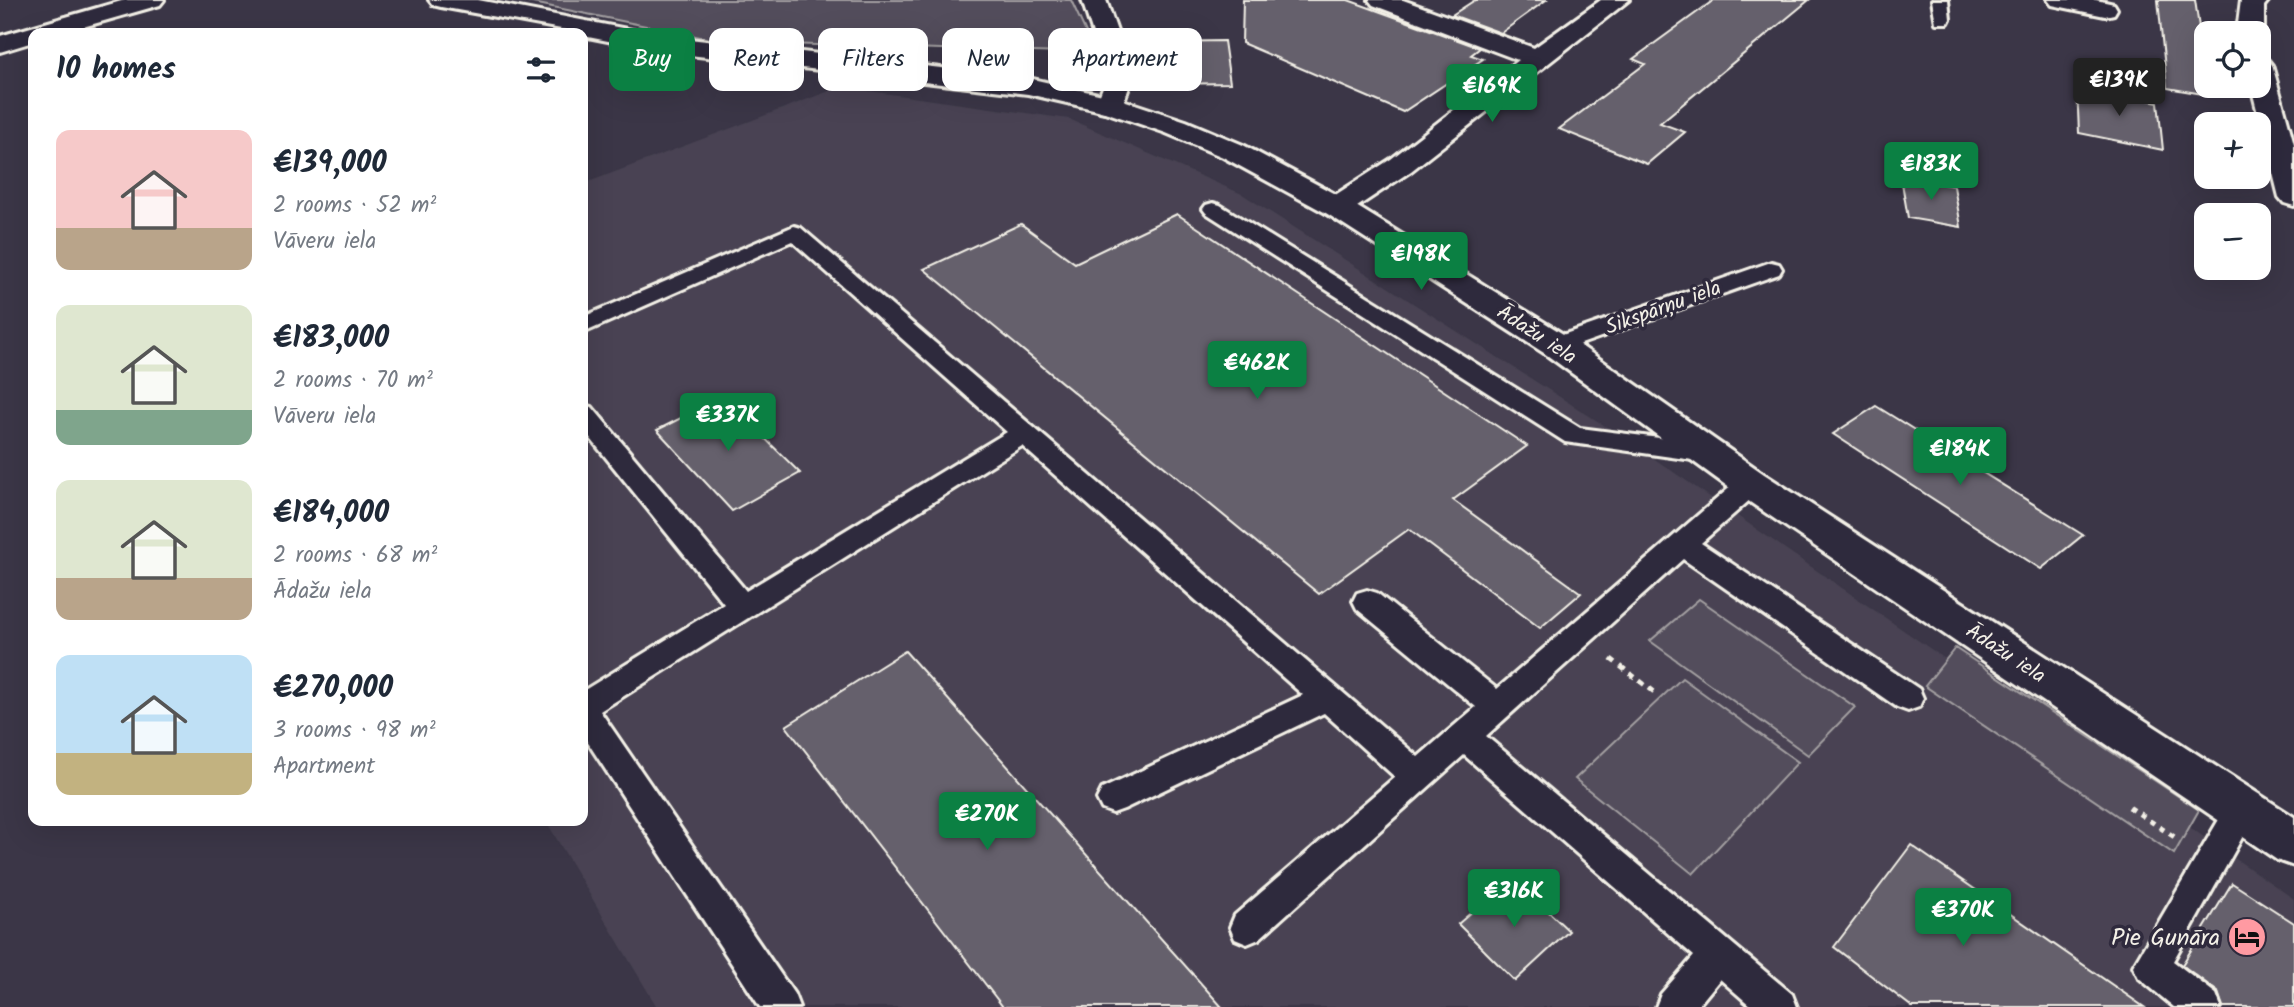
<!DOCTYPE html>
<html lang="en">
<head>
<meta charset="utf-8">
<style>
  body { margin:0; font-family:Kalam,sans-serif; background:#f2f2f3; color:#1f2937; height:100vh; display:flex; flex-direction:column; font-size:26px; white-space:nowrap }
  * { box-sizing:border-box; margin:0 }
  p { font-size:23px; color:#747a83 }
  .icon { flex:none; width:38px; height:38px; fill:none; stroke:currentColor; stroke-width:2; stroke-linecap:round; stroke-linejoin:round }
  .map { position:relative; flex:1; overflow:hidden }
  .details { position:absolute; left:28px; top:28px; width:560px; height:798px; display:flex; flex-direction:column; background:#fff; border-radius:14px; box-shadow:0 7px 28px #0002 }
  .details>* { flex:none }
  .hud { position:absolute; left:609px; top:28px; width:665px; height:63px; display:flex; gap:14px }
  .controls { position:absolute; left:2194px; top:21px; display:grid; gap:14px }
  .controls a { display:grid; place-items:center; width:77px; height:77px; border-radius:14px; background:#fff; box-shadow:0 7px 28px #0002; font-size:35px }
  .price { position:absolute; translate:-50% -60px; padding:0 16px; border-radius:7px; background:#0b8043; color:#fff; font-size:23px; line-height:46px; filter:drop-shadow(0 2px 4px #0008) }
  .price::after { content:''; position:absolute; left:50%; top:42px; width:21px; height:16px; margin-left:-10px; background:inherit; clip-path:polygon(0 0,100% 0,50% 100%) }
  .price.selected { background:#222; color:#fff }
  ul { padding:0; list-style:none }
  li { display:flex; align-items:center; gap:21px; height:175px; padding:0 28px }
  li span { display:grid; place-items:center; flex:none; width:196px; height:140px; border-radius:14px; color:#555 }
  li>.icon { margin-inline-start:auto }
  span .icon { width:84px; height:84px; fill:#fffc; stroke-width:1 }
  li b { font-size:30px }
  h2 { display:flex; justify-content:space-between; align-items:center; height:84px; padding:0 28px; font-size:30px }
  .chip { padding:0 24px; border-radius:14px; background:#fff; box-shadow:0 7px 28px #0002; font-size:24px; line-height:63px }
  .chip.selected { background:#0b8043; color:#fff }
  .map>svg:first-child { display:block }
</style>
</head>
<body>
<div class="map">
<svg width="2294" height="1007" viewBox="0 0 2294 1007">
  <rect width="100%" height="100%" fill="#3b3647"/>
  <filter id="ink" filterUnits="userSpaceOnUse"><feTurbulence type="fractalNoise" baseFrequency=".0143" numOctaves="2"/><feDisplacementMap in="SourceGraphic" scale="14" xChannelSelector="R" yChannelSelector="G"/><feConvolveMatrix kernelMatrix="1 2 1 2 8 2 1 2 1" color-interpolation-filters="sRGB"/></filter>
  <g filter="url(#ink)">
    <polygon fill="#484352" points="840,87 1069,119 1242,194 1627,440 2294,899 2294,1007 657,1007 546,821 583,821 583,184"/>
    <g fill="#534e5c" stroke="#a4a0a2" stroke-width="2">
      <polygon points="518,0 1071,0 1096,54 725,42"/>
      <polygon points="1699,599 1855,707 1808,755 1650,641"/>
      <polygon points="1955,648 2199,810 2174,854 1925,686"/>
      <polygon points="1682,678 1798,762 1693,874 1575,779"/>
    </g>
    <g fill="#65616c" stroke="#f4f1e8" stroke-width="2">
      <polygon points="1243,0 1348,0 1480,48 1471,55 1483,59 1403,112 1242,43"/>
      <polygon points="1475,0 1546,0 1501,33 1452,15"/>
      <polygon points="1714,0 1809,0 1660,123 1685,132 1647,164 1559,129 1645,64 1633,59"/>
      <polygon points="2158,0 2195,0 2209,95 2167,88"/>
      <polygon points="1224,41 1230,83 1166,84 1163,42"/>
      <polygon points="2077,86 2158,102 2163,150 2079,133"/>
      <polygon points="1901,177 1954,186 1961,227 1908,218"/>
      <polygon points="1177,214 1527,446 1453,500 1581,593 1540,628 1409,529 1319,594 924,269 1021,224 1075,263"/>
      <polygon points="723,397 800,473 732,511 657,430"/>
      <polygon points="1876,406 2083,535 2041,569 1833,434"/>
      <polygon points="905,651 1222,1007 1003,1007 786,726"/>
      <polygon points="1911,845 2144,1007 1912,1007 1834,947"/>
      <polygon points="1512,877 1569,931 1515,981 1458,924"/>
      <polygon points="2232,883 2294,923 2294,1007 2223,1007 2218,992 2182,965"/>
    </g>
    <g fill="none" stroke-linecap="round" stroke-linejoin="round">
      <defs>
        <g id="service">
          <polygon points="1932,0 1948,0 1950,19 1948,23 1936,23"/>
          <polygon points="1213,203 1220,205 1580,428 1707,444 1716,447 1720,453 1716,459 1707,462 1565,442 1206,213 1203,209 1206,205"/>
          <polygon points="794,226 801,228 1418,757 1476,707 1357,609 1353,601 1357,593 1367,590 1377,593 1497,689 1742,477 1751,475 1760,477 1764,484 1760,491 1701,543 1919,689 1923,698 1919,707 1908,711 1897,707 1683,559 1486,736 1792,994 1797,1007 1752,1007 1720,979 1697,1007 1656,1007 1661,994 1694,956 1464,755 1259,939 1247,944 1235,939 1230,927 1235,915 1395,777 1324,713 1124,809 1113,813 1102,809 1097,799 1102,789 1303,695 1022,446 600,711 794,994 799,1007 760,1007 583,735 583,691 724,604 583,429 583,405 592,407 746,591 1007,432 792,241 583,333 583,317"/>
          <polygon points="1771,262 1779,264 1782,269 1779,274 1564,350 1556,352 1548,350 1544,345 1548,340"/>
          <polygon points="2242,795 2253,799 2258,809 2173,961 2216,994 2221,1007 2174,1007 2139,978 2133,966 2231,799"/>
        </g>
        <g id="minor">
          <polygon points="125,0 164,0 160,5 62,33 33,33 33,42 0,52 0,36"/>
          <polygon points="1082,0 1106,0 1133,77 1120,111 1110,113 1100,111 1096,105 1107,77"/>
          <polygon points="1369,0 1403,0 1534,48 1601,0 1629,0 1411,171 1348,213 1337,216 1326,213 1322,207 1326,201 1391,159 1518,60 1373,5"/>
          <polygon points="2048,0 2096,0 2114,4 2117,9 2114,14 2105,16 2052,5"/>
          <polygon points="2241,0 2269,0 2264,6 2264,33 2261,38 2259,33 2240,33 2238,24"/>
          <polygon points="2259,57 2268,60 2272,65 2294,144 2294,206 2284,203 2279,197 2251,86 2259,86"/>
        </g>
        <polygon id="tertiary" points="429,0 478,0 663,36 1028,78 1120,99 1186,121 1243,145 1348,201 1568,337 1764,474 2294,817 2294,866 2277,860 1738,494 1544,353 1326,213 1223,157 1166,133 1102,111 1028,94 663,52 583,36 583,33 441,7 433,5"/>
      </defs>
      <use href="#service" stroke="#f4f1e8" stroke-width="6"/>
      <use href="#minor" stroke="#f4f1e8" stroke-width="6"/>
      <use href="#tertiary" stroke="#f4f1e8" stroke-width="6"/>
      <g stroke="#f4f1e8" stroke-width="5" stroke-dasharray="6 6" stroke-linecap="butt">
        <polyline points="1611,659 1657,694"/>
        <polyline points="2129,807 2176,838"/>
      </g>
      <use href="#service" fill="#2f2a3d" fill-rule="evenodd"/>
      <use href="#minor" fill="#2f2a3d" fill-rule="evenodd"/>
      <use href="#tertiary" fill="#2f2a3d" fill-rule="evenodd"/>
    </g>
  </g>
  <defs>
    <symbol id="hotel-disc" viewBox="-11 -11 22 22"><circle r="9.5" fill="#ff9aa2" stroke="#2f2a3d"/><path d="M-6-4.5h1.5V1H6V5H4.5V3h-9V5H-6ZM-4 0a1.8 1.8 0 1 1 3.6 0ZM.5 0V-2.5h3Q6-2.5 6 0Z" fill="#111"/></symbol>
  </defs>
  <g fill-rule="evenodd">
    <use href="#hotel-disc" x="2225" y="915" width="44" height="44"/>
  </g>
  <g text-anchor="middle" stroke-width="7" stroke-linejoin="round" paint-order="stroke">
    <g font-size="21" fill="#f4f1e8" stroke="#2f2a3d">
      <text transform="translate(1663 307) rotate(-20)" y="7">Sikspārņu iela</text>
      <text transform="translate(1537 334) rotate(33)" y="7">Ādažu iela</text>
      <text transform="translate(2006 653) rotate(33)" y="7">Ādažu iela</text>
    </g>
    <g font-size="24" fill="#f4f1e8" stroke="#2f2a3d" text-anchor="end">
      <text x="2220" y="945">Pie Gunāra</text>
    </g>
  </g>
</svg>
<div class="controls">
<a><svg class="icon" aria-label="locate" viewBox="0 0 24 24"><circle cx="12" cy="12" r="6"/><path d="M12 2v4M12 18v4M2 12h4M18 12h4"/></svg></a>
<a>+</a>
<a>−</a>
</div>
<b class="price selected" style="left:2119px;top:118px">€139K</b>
<b class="price" style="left:1492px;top:124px">€169K</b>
<b class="price" style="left:1931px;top:202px">€183K</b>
<b class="price" style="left:1421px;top:292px">€198K</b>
<b class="price" style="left:1257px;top:401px">€462K</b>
<b class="price" style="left:728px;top:453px">€337K</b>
<b class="price" style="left:1960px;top:487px">€184K</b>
<b class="price" style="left:987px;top:852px">€270K</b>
<b class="price" style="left:1514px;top:929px">€316K</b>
<b class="price" style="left:1963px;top:948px">€370K</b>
<div class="hud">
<a class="chip selected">Buy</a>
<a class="chip">Rent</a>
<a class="chip">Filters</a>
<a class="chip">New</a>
<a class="chip">Apartment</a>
</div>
<section class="details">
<h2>10 homes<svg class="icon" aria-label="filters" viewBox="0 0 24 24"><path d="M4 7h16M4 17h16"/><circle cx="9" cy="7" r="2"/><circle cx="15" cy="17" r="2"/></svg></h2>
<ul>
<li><span style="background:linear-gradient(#f6c9c9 70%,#b9a48a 0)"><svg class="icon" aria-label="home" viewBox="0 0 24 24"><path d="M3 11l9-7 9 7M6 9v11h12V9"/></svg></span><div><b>€139,000</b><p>2 rooms · 52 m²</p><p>Vāveru iela</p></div></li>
<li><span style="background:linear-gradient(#dfe7d0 75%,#7fa58c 0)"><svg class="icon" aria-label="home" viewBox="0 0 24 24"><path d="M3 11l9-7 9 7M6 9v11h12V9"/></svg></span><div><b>€183,000</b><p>2 rooms · 70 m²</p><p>Vāveru iela</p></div></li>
<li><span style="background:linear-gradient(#dfe7d0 70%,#b9a48a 0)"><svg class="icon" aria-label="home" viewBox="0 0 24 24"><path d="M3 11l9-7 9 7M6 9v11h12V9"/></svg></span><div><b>€184,000</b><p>2 rooms · 68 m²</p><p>Ādažu iela</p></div></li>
<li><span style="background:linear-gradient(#bfe0f5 70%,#c2b280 0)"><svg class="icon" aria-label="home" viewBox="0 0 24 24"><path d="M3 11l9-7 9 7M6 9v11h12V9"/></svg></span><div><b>€270,000</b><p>3 rooms · 98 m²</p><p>Apartment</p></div></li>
</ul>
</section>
</div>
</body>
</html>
